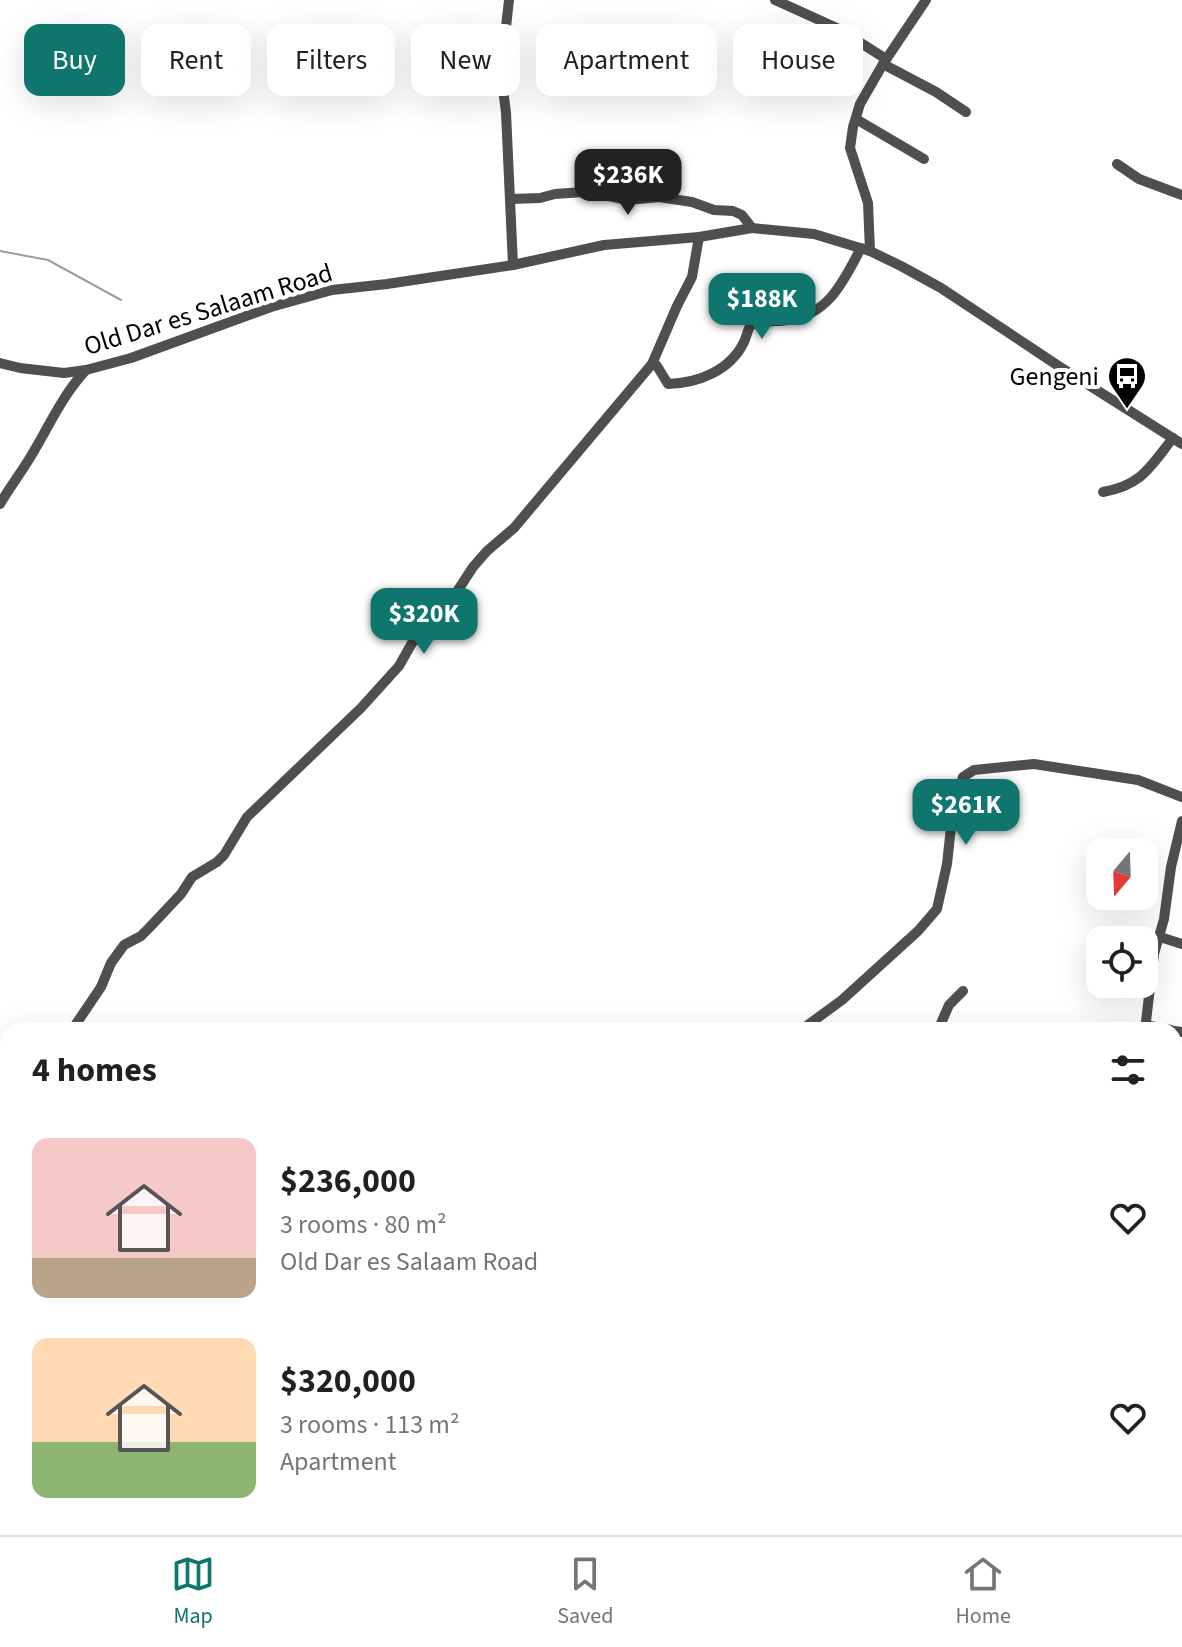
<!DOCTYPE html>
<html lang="en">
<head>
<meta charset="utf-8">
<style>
  body { margin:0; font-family:"Source Sans 3",sans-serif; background:#f6f6f6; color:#202124; height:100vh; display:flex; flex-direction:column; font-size:30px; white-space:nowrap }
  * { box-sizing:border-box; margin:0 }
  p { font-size:26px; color:#757577 }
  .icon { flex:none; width:44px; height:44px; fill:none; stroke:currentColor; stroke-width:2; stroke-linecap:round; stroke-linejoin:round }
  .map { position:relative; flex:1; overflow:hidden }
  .sheet { position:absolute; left:0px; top:1022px; width:1182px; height:514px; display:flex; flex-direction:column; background:#fff; border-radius:24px 24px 0 0; box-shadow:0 8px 32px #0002 }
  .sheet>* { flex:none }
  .guide { position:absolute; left:24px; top:24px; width:1134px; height:72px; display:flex; gap:16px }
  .needle { width:52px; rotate:199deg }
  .controls { position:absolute; left:1086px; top:838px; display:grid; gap:16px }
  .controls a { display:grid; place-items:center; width:72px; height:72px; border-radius:16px; background:#fff; box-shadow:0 8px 32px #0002; font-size:40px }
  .price { position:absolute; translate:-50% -68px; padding:0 18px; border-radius:16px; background:#0f766e; color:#fff; font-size:26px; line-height:52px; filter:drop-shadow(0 2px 4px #0008) }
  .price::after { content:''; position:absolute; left:50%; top:48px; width:24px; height:18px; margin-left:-12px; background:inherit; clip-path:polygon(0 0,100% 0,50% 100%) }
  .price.selected { background:#222; color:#fff }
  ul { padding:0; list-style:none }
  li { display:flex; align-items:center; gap:24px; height:200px; padding:0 32px }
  li span { display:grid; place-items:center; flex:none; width:224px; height:160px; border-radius:16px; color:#555 }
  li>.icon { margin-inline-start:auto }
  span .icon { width:96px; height:96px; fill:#fffc; stroke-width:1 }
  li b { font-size:34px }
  h2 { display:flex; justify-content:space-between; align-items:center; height:96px; padding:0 32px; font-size:34px }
  .tag { padding:0 28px; border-radius:16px; background:#fff; box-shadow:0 8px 32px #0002; font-size:28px; line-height:72px }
  .tag.selected { background:#0f766e; color:#fff }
  .tab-bar { display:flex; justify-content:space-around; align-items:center; height:112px; border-top:2px solid #e0e0e0; background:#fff; font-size:22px; color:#757577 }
  .tab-bar a { display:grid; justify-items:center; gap:4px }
  .tab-bar .selected { color:#0f766e }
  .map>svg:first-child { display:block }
</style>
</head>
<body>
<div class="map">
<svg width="1182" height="1535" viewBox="0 0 1182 1535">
  <rect width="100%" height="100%" fill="#fff"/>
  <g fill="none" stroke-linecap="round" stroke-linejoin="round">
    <polyline stroke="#9d9d9d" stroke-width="2" points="0,251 48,260 121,300"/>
    <polyline stroke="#9d9d9d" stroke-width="12" points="1135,1528 1140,1535"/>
    <g stroke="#4f4f4f" stroke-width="10">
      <polyline points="509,0 501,72 506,113 513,265"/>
      <polyline points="775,0 839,29 886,59"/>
      <polyline points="883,64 936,92 966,112"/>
      <polyline points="856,119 924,159"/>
      <polyline points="1117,164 1139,179 1182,195"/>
      <polyline points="511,199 540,198 555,194 583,192 596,193 627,200 659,197 692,202 714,210 733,211 742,215 752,228"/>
      <polyline points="870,251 868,203 850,148 853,127 860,104 883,64 926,0"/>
      <polyline points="0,363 20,368 64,373 86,370 131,358 271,307 332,290 387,284 513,265 604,245 699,237 752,228 814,234 870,251 901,266 941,288 1057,365 1182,444"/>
      <path d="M652,364L657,366L668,384C698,383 730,371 744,342C747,336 747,330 751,325C764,320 775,322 788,320C829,315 844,280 861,248"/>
      <path d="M1103,492C1142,485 1150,467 1173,438"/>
      <path d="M0,504C9,488 21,473 31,456C48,428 62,396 85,371"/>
      <polyline points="1160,937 1182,944"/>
      <polyline points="1145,1025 1171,1030"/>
      <polyline points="72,1030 101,987 111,963 124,945 141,936 149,928 181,894 192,877 217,862 224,855 247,817 361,708 399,666 412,643 445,610 473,567 487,551 514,528 652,364 677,306 692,277 699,237"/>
      <polyline points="801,1030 842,1000 918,931 937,909 947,864 952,818 963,777 974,770 1034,764 1138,780 1182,797"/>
      <polyline points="941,1030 939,1028 949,1005 963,991"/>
      <polyline points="1145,1030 1154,954 1164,919 1171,867 1182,821"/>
      <polyline points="1174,1031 1182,1032"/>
      <polyline points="0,1072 8,1077"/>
      <polyline points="0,1132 8,1121"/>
      <polyline points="1174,1310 1182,1314"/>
      <polyline points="0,1326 8,1335"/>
      <polyline points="398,1528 442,1535"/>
      <polyline points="191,1535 199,1528"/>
    </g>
    <g stroke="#000" stroke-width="2" stroke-dasharray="12 4 2 4" stroke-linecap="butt">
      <polyline points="1174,1403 1182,1401"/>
      <polyline points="0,1446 8,1447"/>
      <polyline points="517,1528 561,1535"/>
      <polyline points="935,1535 946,1528"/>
    </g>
  </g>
  <defs>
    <symbol id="bus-pin" viewBox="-11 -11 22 30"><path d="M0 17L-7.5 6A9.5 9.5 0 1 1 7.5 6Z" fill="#000" stroke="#fff"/><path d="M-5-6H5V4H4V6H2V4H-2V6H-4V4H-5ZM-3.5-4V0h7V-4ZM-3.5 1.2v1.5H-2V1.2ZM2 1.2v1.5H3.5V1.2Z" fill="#fff"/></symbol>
  </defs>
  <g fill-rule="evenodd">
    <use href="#bus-pin" x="1105" y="354" width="44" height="60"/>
  </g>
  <g text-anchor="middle" stroke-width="8" stroke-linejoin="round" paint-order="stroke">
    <g font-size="26" fill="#000" stroke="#fff">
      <text transform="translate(208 309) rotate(-17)" y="9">Old Dar es Salaam Road</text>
    </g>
    <g font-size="26" fill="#000" stroke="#fff" text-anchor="end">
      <text x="1099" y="385">Gengeni</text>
    </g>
  </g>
</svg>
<div class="controls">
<a><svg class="needle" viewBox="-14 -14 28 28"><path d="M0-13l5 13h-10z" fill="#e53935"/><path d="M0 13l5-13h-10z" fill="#757577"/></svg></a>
<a><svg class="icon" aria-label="locate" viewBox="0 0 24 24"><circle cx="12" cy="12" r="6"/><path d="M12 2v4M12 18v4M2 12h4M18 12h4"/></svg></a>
</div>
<b class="price selected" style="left:628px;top:217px">$236K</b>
<b class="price" style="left:762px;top:341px">$188K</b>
<b class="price" style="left:424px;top:656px">$320K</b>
<b class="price" style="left:966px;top:847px">$261K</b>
<div class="guide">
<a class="tag selected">Buy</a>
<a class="tag">Rent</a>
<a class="tag">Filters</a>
<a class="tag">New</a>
<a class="tag">Apartment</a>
<a class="tag">House</a>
</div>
<section class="sheet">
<h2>4 homes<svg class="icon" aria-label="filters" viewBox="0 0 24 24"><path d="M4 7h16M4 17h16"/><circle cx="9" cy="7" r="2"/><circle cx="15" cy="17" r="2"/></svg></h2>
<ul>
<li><span style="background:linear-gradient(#f6c9c9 75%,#b9a48a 0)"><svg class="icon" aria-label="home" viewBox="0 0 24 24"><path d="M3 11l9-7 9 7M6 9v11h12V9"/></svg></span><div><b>$236,000</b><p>3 rooms · 80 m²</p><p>Old Dar es Salaam Road</p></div><svg class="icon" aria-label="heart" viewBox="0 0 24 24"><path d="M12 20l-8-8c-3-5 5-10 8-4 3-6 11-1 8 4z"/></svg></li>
<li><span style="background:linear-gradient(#ffd9b3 65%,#8fb573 0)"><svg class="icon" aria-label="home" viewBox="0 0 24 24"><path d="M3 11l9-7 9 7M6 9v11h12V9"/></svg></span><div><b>$320,000</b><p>3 rooms · 113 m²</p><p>Apartment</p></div><svg class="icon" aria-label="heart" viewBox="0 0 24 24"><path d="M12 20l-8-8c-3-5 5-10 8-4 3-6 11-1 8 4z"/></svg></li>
</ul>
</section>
</div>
<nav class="tab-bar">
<a class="selected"><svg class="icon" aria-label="map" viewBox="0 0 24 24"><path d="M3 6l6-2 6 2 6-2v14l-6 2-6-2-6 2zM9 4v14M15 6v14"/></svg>Map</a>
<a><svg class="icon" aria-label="saved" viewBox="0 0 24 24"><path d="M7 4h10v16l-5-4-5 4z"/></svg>Saved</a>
<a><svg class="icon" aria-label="home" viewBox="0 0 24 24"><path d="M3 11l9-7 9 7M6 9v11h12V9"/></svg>Home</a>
</nav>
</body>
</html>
